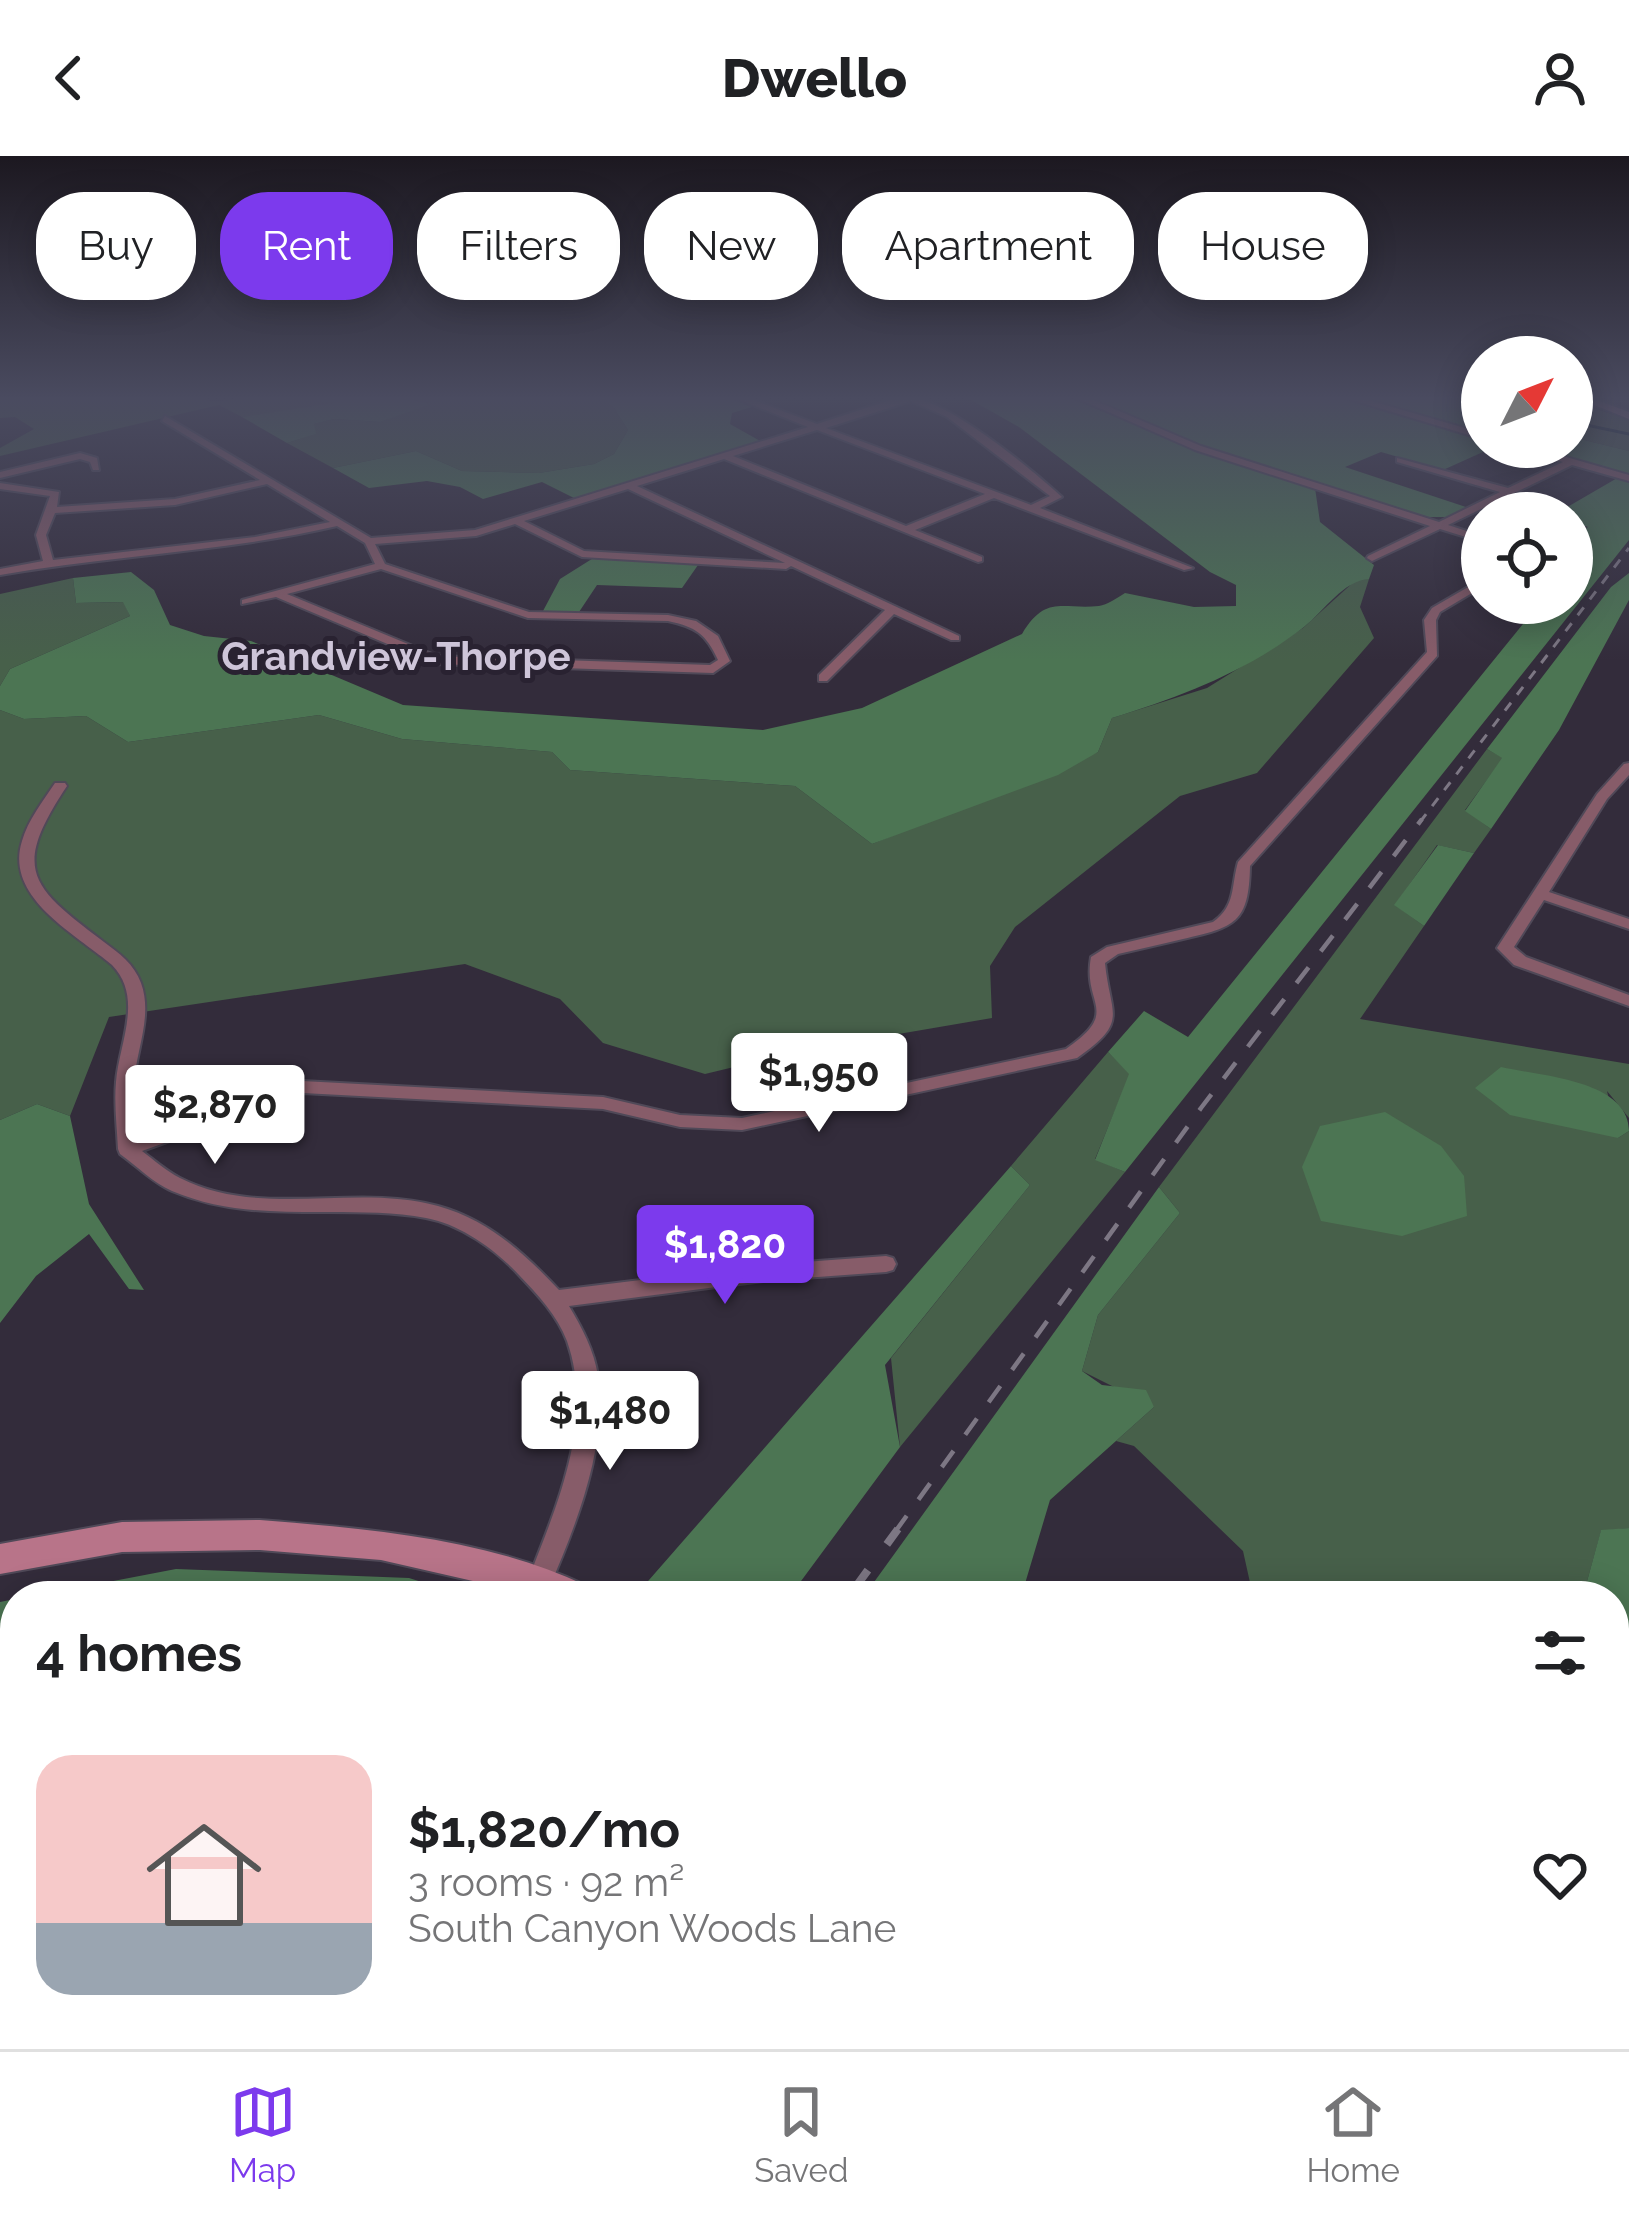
<!DOCTYPE html>
<html lang="en">
<head>
<meta charset="utf-8">
<style>
  body { margin:0; font-family:Raleway,sans-serif; background:#f6f6f6; color:#202124; height:100vh; display:flex; flex-direction:column; font-size:45px; white-space:nowrap }
  * { box-sizing:border-box; margin:0 }
  p { font-size:39px; color:#757577 }
  .icon { flex:none; width:66px; height:66px; fill:none; stroke:currentColor; stroke-width:2; stroke-linecap:round; stroke-linejoin:round }
  .map { position:relative; flex:1; overflow:hidden }
  .details { position:absolute; left:0px; top:1425px; width:1629px; height:468px; display:flex; flex-direction:column; background:#fff; border-radius:48px 48px 0 0; box-shadow:0 6px 30px #0003 }
  .details>* { flex:none }
  .hud { position:absolute; left:36px; top:36px; width:1557px; height:108px; display:flex; gap:24px }
  .needle { width:78px; rotate:48deg }
  .fabs { position:absolute; left:1461px; top:180px; display:grid; gap:24px }
  .fabs a { display:grid; place-items:center; width:132px; height:132px; border-radius:50%; background:#fff; box-shadow:0 6px 30px #0003; font-size:60px }
  .price { position:absolute; translate:-50% -102px; padding:0 27px; border-radius:12px; background:#fff; color:#222; font-size:39px; line-height:78px; filter:drop-shadow(0 3px 6px #0008) }
  .price::after { content:''; position:absolute; left:50%; top:72px; width:36px; height:27px; margin-left:-18px; background:inherit; clip-path:polygon(0 0,100% 0,50% 100%) }
  .price.active { background:#7c3aed; color:#fff }
  ul { padding:0; list-style:none }
  li { display:flex; align-items:center; gap:36px; height:300px; padding:0 36px }
  li span { display:grid; place-items:center; flex:none; width:336px; height:240px; border-radius:36px; color:#555 }
  li>.icon { margin-inline-start:auto }
  span .icon { width:144px; height:144px; fill:#fffc; stroke-width:1 }
  li b { font-size:51px }
  h2 { display:flex; justify-content:space-between; align-items:center; height:144px; padding:0 36px; font-size:51px }
  .pill { padding:0 42px; border-radius:48px; background:#fff; box-shadow:0 6px 30px #0003; font-size:42px; line-height:108px }
  .pill.active { background:#7c3aed; color:#fff }
  header { display:flex; justify-content:space-between; align-items:center; height:156px; padding:0 36px; background:#fff; font-size:54px; font-weight:800 }
  .dock { display:flex; justify-content:space-around; align-items:center; height:168px; border-top:3px solid #e0e0e0; background:#fff; font-size:33px; color:#757577 }
  .dock a { display:grid; justify-items:center; gap:6px }
  .dock .active { color:#7c3aed }
  .map>svg:first-child { display:block }
</style>
</head>
<body>
<header><svg class="icon" aria-label="back" viewBox="0 0 24 24"><path d="M15 5l-7 7 7 7"/></svg>Dwello<svg class="icon" aria-label="person" viewBox="0 0 24 24"><circle cx="12" cy="8" r="4"/><path d="M4 21q1-7 8-7t8 7"/></svg></header>
<div class="map">
<svg width="1629" height="1893" viewBox="0 0 1629 1893">
  <rect width="100%" height="100%" fill="#332c3b"/>
  <g fill="#47604a">
    <polygon points="0,240 190,240 214,246 259,240 312,240 335,246 327,252 242,261 219,249 0,300 0,292 34,273 15,261 0,262"/>
    <polygon points="395,240 599,240 614,252 628,274 614,298 594,308 539,317 462,315 416,295 333,312 287,287 315,278 313,268 334,263 380,266 428,247"/>
    <polygon points="1572,245 1629,264 1629,295 1572,281"/>
    <polygon points="73,422 76,447 124,446 130,460 10,513 0,530 0,438"/>
    <polygon points="1357,423 1369,423 1360,451 1374,482 1257,617 1180,640 1015,771 990,810 992,862 805,894 705,918 603,887 560,843 465,808 109,861 70,960 37,948 0,964 0,554 24,563 86,560 128,586 319,559 402,583 552,596 570,614 795,630 872,688 1098,596 1112,562 1207,532 1303,472"/>
    <polygon points="1487,593 1503,602 1465,654 1491,673 1474,697 1437,689 1395,749 1424,770 1360,863 1629,908 1629,962 1607,935 1618,982 1629,975 1629,1372 1601,1375 1583,1440 1242,1440 1251,1431 1243,1395 1134,1290 1116,1285 1154,1251 1082,1215 1098,1159 1180,1057 1159,1031"/>
    <polygon points="1108,896 1130,918 1095,1003 1125,1016 900,1291 891,1202 1030,1029 1011,1010"/>
    <polygon points="1101,1878 1212,1878 1206,1893 1110,1893"/>
    <polygon points="1319,1878 1467,1878 1463,1893 1319,1893"/>
  </g>
  <g fill="#4c7553">
    <polygon points="312,240 395,240 431,248 380,266 334,263 314,268 316,278 287,287 242,261 333,247 307,243"/>
    <polygon points="599,240 724,240 752,251 732,257 730,268 762,286 578,344 542,326 483,343 460,331 427,325 369,332 333,312 416,295 462,315 539,317 594,308 614,298 628,274 614,252"/>
    <path d="M964,240H1065L1204,297L1315,332L1320,366L1374,409L1369,423C1344,424 1324,455 1304,471C1246,516 1182,540 1112,562L1098,596L1058,619L872,688L795,630L570,614L552,596L402,583L319,559L128,586L86,560L24,563L0,554V530L10,513L130,460L123,446L76,447L73,422L131,416L154,434L170,469L204,480L251,485L403,549L763,574L862,552L1022,478C1046,438 1062,454 1099,450C1107,449 1117,442 1125,437L1194,451L1236,450V429L1210,416L1019,271Z"/>
    <polygon points="1090,240 1332,240 1482,283 1482,291 1494,291 1443,314 1381,296 1345,311 1469,352 1451,361 1420,361 1230,300 1155,273"/>
    <polygon points="1347,240 1455,240 1482,255 1482,278"/>
    <polygon points="1572,281 1629,295 1629,319 1528,291 1572,291"/>
    <polygon points="1619,321 1629,324 1629,384 1125,1016 1095,1004 1129,918 1108,896 1144,855 1188,881 1540,447 1572,447 1572,381 1588,371 1572,365 1572,357 1557,357"/>
    <polygon points="595,401 698,409 682,432 597,429 579,456 543,455 560,423"/>
    <polygon points="1629,417 1629,444 1559,574 1491,673 1465,655 1502,602 1487,593 1611,431"/>
    <polygon points="1438,689 1474,697 1424,770 1394,749"/>
    <path d="M1501,911C1540,920 1629,924 1629,975L1618,982L1510,959L1475,932Z"/>
    <polygon points="37,948 70,960 89,1048 144,1134 129,1133 89,1078 36,1120 0,1167 0,964"/>
    <polygon points="1385,956 1441,990 1464,1020 1467,1060 1402,1080 1321,1065 1302,1011 1320,970"/>
    <polygon points="1011,1010 1030,1029 885,1209 900,1291 790,1440 635,1440"/>
    <polygon points="1159,1031 1180,1057 1098,1159 1082,1215 1102,1229 1146,1234 1154,1251 1050,1344 1024,1431 1027,1440 864,1440"/>
    <polygon points="1629,1372 1629,1893 1463,1893 1467,1878 1614,1878 1614,1440 1583,1440 1601,1374"/>
    <polygon points="176,1413 409,1422 466,1440 35,1440"/>
    <polygon points="15,1443 15,1878 427,1878 416,1893 0,1893 0,1446"/>
    <polygon points="519,1878 1011,1878 998,1893 508,1893"/>
    <polygon points="1212,1878 1319,1878 1319,1893 1206,1893"/>
  </g>
  <g fill="none" stroke-linecap="round" stroke-linejoin="round">
    <polyline stroke="#04212e" stroke-width="3" points="1572,266 1629,278"/>
    <defs>
      <g id="street">
        <path d="M730,240H743L817,268L903,240C944,240 1030,312 1062,341L1040,352L1193,412L1184,414L994,342L915,374L982,401V405L978,406L724,303L637,330L959,480V484H951L894,458L827,525H819V519L885,454L791,410L786,413L582,401L515,368L476,380L375,388L385,408L529,456L668,459L696,465L718,480L730,505L713,517L435,508L276,441L242,448V444L375,408L365,387L337,370C226,396 112,399 0,419V413L43,405L36,379L50,340L0,333V327L59,336L57,351L175,343L260,324L162,265L165,260L371,382L475,374L808,271ZM911,245L947,261L1050,340L1031,349L826,272ZM817,274L985,338L906,370L733,300ZM267,328L330,366L255,381L53,404L46,379L55,357L175,349ZM628,333L785,407L584,395L524,365ZM381,413L528,462L668,465C696,471 706,478 718,504L710,509L437,500L287,438Z"/>
        <polygon points="1072,240 1084,240 1201,290 1439,366 1500,336 1397,306 1397,302 1508,332 1563,306 1516,291 1531,291 1629,319 1629,325 1572,309 1448,369 1482,380 1482,386 1440,373 1372,405 1367,402 1368,400 1430,370 1195,294"/>
        <polygon points="1339,240 1354,240 1482,277 1482,283"/>
        <polygon points="80,297 97,302 99,314 93,314 90,306 80,303 0,322 0,316"/>
        <path d="M1482,423V431L1440,456L1436,464L1437,500L1250,710C1249,767 1235,771 1183,783C1162,788 1140,793 1118,798L1105,807C1110,860 1130,865 1077,902L742,974L680,971L603,953L303,937L142,995C154,1004 166,1015 180,1022C260,1063 355,1027 438,1050C489,1064 525,1098 559,1134L763,1109L886,1100L893,1102L896,1108L893,1114L886,1116L763,1125L569,1150C582,1172 594,1194 598,1220C608,1290 576,1369 549,1432L540,1436L531,1432L528,1424C557,1349 595,1265 567,1185C557,1159 538,1139 519,1119C496,1094 460,1068 426,1062C342,1047 254,1070 172,1035C153,1027 137,1010 120,998L118,993C117,971 114,948 116,926C119,887 144,842 112,809C76,778 4,742 22,685C28,664 43,645 55,627H65L67,630C11,714 30,730 104,786C119,797 134,808 141,827C153,860 136,894 134,927C133,946 135,964 136,983L302,925L603,941L680,959L742,962L1066,893C1122,854 1082,850 1091,801L1107,791L1213,766C1236,750 1231,730 1238,706L1427,496L1424,464L1432,452Z"/>
        <polygon points="1629,607 1629,619 1607,643 1549,736 1629,763 1629,773 1544,744 1514,791 1526,801 1629,839 1629,850 1514,809 1497,792 1597,638 1624,608"/>
      </g>
      <g id="secondary">
        <polygon points="1572,240 1586,240 1629,256 1629,263"/>
        <path d="M260,1364C368,1373 485,1382 585,1429L589,1440H539L381,1404L260,1394L122,1396L0,1418V1388L122,1366Z"/>
        <polygon points="1049,1878 1093,1878 1100,1893 1055,1893"/>
      </g>
    </defs>
    <use href="#street" stroke="#504958" stroke-width="4"/>
    <use href="#secondary" stroke="#504958" stroke-width="4"/>
    <use href="#street" fill="#875c69" fill-rule="evenodd"/>
    <use href="#secondary" fill="#b87489" fill-rule="evenodd"/>
    <polyline stroke="#7d7784" stroke-width="3" stroke-dasharray="10 10" stroke-linecap="butt" points="1420,666 1629,392"/>
    <polyline stroke="#7d7784" stroke-width="4.5" stroke-dasharray="20 20" stroke-linecap="butt" points="895,1376 1201,952 1422,663"/>
    <g stroke="#7d7784" stroke-width="8" stroke-dasharray="32 32" stroke-linecap="butt">
      <polyline points="849,1440 898,1373"/>
      <polyline points="513,1893 525,1878"/>
    </g>
  </g>
  <linearGradient id="sky" x2="0" y2="1"><stop stop-color="#1c1820"/><stop offset="0.48" stop-color="#4a4b60"/><stop offset="1" stop-color="#4a4b60" stop-opacity="0"/></linearGradient>
  <rect width="1629" height="505" fill="url(#sky)"/>
  <g text-anchor="middle" stroke-width="10" stroke-linejoin="round" paint-order="stroke">
    <g font-size="39" font-weight="bold" fill="#cec5d9" stroke="#292231">
      <text x="396" y="514">Grandview-Thorpe</text>
    </g>
  </g>
</svg>
<div class="fabs">
<a><svg class="needle" viewBox="-14 -14 28 28"><path d="M0-13l5 13h-10z" fill="#e53935"/><path d="M0 13l5-13h-10z" fill="#757577"/></svg></a>
<a><svg class="icon" aria-label="locate" viewBox="0 0 24 24"><circle cx="12" cy="12" r="6"/><path d="M12 2v4M12 18v4M2 12h4M18 12h4"/></svg></a>
</div>
<b class="price" style="left:819px;top:979px">$1,950</b>
<b class="price" style="left:215px;top:1011px">$2,870</b>
<b class="price active" style="left:725px;top:1151px">$1,820</b>
<b class="price" style="left:610px;top:1317px">$1,480</b>
<div class="hud">
<a class="pill">Buy</a>
<a class="pill active">Rent</a>
<a class="pill">Filters</a>
<a class="pill">New</a>
<a class="pill">Apartment</a>
<a class="pill">House</a>
</div>
<section class="details">
<h2>4 homes<svg class="icon" aria-label="filters" viewBox="0 0 24 24"><path d="M4 7h16M4 17h16"/><circle cx="9" cy="7" r="2"/><circle cx="15" cy="17" r="2"/></svg></h2>
<ul>
<li><span style="background:linear-gradient(#f6c9c9 70%,#9aa5b1 0)"><svg class="icon" aria-label="home" viewBox="0 0 24 24"><path d="M3 11l9-7 9 7M6 9v11h12V9"/></svg></span><div><b>$1,820/mo</b><p>3 rooms · 92 m²</p><p>South Canyon Woods Lane</p></div><svg class="icon" aria-label="heart" viewBox="0 0 24 24"><path d="M12 20l-8-8c-3-5 5-10 8-4 3-6 11-1 8 4z"/></svg></li>
</ul>
</section>
</div>
<nav class="dock">
<a class="active"><svg class="icon" aria-label="map" viewBox="0 0 24 24"><path d="M3 6l6-2 6 2 6-2v14l-6 2-6-2-6 2zM9 4v14M15 6v14"/></svg>Map</a>
<a><svg class="icon" aria-label="saved" viewBox="0 0 24 24"><path d="M7 4h10v16l-5-4-5 4z"/></svg>Saved</a>
<a><svg class="icon" aria-label="home" viewBox="0 0 24 24"><path d="M3 11l9-7 9 7M6 9v11h12V9"/></svg>Home</a>
</nav>
</body>
</html>
